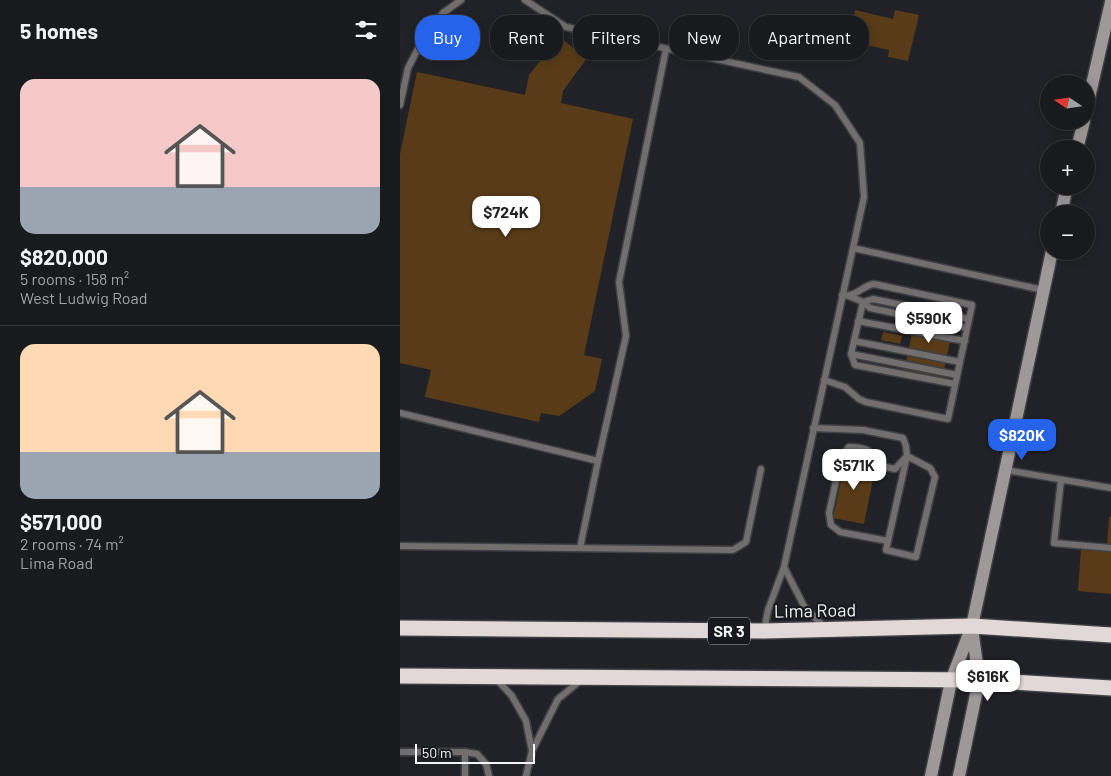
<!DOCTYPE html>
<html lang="en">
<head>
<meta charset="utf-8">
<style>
  body { margin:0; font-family:Barlow,sans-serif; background:#222326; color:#f1f3f6; height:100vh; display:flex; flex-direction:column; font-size:19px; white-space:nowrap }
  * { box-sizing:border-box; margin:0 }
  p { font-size:16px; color:#9fa1a4 }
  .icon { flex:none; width:28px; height:28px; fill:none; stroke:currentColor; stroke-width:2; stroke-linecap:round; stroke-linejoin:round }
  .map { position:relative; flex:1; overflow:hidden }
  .drawer { display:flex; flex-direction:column; background:#191a1d; width:400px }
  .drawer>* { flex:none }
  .banner { position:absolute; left:15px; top:15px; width:475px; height:45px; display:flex; gap:10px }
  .needle { width:32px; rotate:283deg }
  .tools { position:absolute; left:640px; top:75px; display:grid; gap:10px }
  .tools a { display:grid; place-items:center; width:55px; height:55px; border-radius:50%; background:#191a1d; box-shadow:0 2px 12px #0003,0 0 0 1px #37383b; font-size:25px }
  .scale { position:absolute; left:15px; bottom:12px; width:120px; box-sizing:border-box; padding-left:5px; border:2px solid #f4f5f8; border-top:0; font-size:14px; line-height:18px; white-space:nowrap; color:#f4f5f8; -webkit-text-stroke:4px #18191e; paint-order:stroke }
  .price { position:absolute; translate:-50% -42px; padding:0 11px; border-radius:10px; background:#fff; color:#222; font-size:16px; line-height:32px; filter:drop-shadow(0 1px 2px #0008) }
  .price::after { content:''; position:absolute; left:50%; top:30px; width:15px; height:11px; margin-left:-8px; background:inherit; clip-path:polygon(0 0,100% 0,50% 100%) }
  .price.selected { background:#2563eb; color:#fff }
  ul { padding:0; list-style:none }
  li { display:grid; align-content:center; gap:10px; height:265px; padding:0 20px }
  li+li { border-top:1px solid #37383b }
  li span { display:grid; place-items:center; height:155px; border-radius:15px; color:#555 }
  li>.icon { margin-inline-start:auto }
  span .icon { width:90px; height:90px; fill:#fffc; stroke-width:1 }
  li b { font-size:21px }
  h2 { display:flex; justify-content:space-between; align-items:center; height:60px; padding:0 20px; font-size:21px }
  .pill { padding:0 18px; border-radius:20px; background:#191a1d; box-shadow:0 2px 12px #0003,0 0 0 1px #37383b; font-size:18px; line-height:45px }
  .pill.selected { background:#2563eb; color:#fff }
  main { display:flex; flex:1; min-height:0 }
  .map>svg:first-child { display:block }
</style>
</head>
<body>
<main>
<section class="drawer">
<h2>5 homes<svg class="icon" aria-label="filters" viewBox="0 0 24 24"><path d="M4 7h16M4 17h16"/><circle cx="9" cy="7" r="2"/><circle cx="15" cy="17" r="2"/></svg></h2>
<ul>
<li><span style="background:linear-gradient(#f6c9c9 70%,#9aa5b1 0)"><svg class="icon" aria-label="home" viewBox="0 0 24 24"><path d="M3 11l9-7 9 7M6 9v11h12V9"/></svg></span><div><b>$820,000</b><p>5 rooms · 158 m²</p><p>West Ludwig Road</p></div></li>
<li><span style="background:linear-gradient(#ffd9b3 70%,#9aa5b1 0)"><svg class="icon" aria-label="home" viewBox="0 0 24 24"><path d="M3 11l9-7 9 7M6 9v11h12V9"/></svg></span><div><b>$571,000</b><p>2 rooms · 74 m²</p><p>Lima Road</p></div></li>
</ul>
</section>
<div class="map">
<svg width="711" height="776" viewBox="0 0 711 776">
  <rect width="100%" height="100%" fill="#212227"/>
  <g fill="#593c17">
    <polygon points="455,10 493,19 495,10 519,15 508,61 488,57 489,50 448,41"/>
    <polygon points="159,37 187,58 163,91 161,103 233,119 184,355 202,359 195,391 159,416 141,413 139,422 25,397 31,370 0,363 0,154 17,72 125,95 129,75"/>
    <polygon points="518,304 556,313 541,384 503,376"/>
    <polygon points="483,332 502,336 500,344 481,340"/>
    <polygon points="451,452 462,454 460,466 475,469 464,524 433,518 445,463 448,463"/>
    <polygon points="709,517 711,517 711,546 707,546"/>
    <polygon points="681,548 711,550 711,594 678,591"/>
  </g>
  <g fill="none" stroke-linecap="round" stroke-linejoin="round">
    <defs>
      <g id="lane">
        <polyline points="125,0 166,27 399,77 435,105 460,143 464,197 384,567 368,610 364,631"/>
        <polyline points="0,105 8,68 21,43 43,13 61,0"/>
        <polyline points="453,248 643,290"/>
        <polyline points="449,296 463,302 451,354 455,365 555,384"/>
        <polyline points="463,302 473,299 569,319"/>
        <polyline points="463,302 470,308 567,328"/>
        <polyline points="458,321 565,341"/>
        <polyline points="454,341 560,362"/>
        <polyline points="451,354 557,375"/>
        <path d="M424,380L445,387L459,399L466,402L548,419L572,305L474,284C461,286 456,298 442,295"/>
        <polyline points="0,413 198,461 226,336 219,282 266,49"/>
        <polyline points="413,428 463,430 503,438 506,446 507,456 530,468 535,477 516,557 486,550 507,456"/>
        <polyline points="606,470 711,488"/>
        <polyline points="661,480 654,543 711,548"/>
        <path d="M488,541L440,532L431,525L429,513L441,458L449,447C469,447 470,451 481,466L495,469L506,457"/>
        <polyline points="0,546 333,550 346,542 361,469"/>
        <polyline points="180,548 198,461"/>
        <polyline points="384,567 404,606 425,628"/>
        <polyline points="97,680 112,696 126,721 132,751"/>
        <polyline points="0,752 65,752 77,754 86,764 89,776"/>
        <polyline points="65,752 65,776"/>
        <polyline points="126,776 132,751 158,699 181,680"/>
      </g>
      <g id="secondary">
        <polyline points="686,111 711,2"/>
        <polyline points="677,149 684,121"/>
        <polyline points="661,214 667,186"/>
        <polyline points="531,776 551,681 572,626 652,251"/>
        <polyline points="559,776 579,680 572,628"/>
      </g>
      <g id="highway">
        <polyline points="0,628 364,631 572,626 711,635"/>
        <polyline points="0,676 579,680 711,688"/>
      </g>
    </defs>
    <use href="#lane" stroke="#3f4044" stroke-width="9"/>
    <use href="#secondary" stroke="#3f4044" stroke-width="15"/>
    <use href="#highway" stroke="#3f4044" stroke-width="18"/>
    <use href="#lane" stroke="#716e6d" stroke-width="6"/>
    <use href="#secondary" stroke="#9e9998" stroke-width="12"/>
    <use href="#highway" stroke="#e1d9d7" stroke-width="15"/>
  </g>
  <g text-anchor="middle" stroke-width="4.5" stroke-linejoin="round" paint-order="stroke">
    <rect fill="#18191e" stroke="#b2b3b7" stroke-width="1" x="308" y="617.5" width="42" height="27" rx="4"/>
    <g font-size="16" font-weight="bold" fill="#f4f5f8">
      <text x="329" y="637">SR 3</text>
    </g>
    <g font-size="18" fill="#f4f5f8" stroke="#18191e">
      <text transform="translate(415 611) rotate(-1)" y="6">Lima Road</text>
    </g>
  </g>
</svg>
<div class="tools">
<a><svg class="needle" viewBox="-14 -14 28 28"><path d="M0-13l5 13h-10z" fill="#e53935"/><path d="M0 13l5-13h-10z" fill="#9fa1a4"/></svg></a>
<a>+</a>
<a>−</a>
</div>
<div class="scale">50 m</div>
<b class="price" style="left:106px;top:238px">$724K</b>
<b class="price" style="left:529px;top:344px">$590K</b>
<b class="price selected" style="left:622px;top:461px">$820K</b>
<b class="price" style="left:454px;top:491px">$571K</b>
<b class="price" style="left:588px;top:702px">$616K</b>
<div class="banner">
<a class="pill selected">Buy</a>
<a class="pill">Rent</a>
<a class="pill">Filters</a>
<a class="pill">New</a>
<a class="pill">Apartment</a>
</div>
</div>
</main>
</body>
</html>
